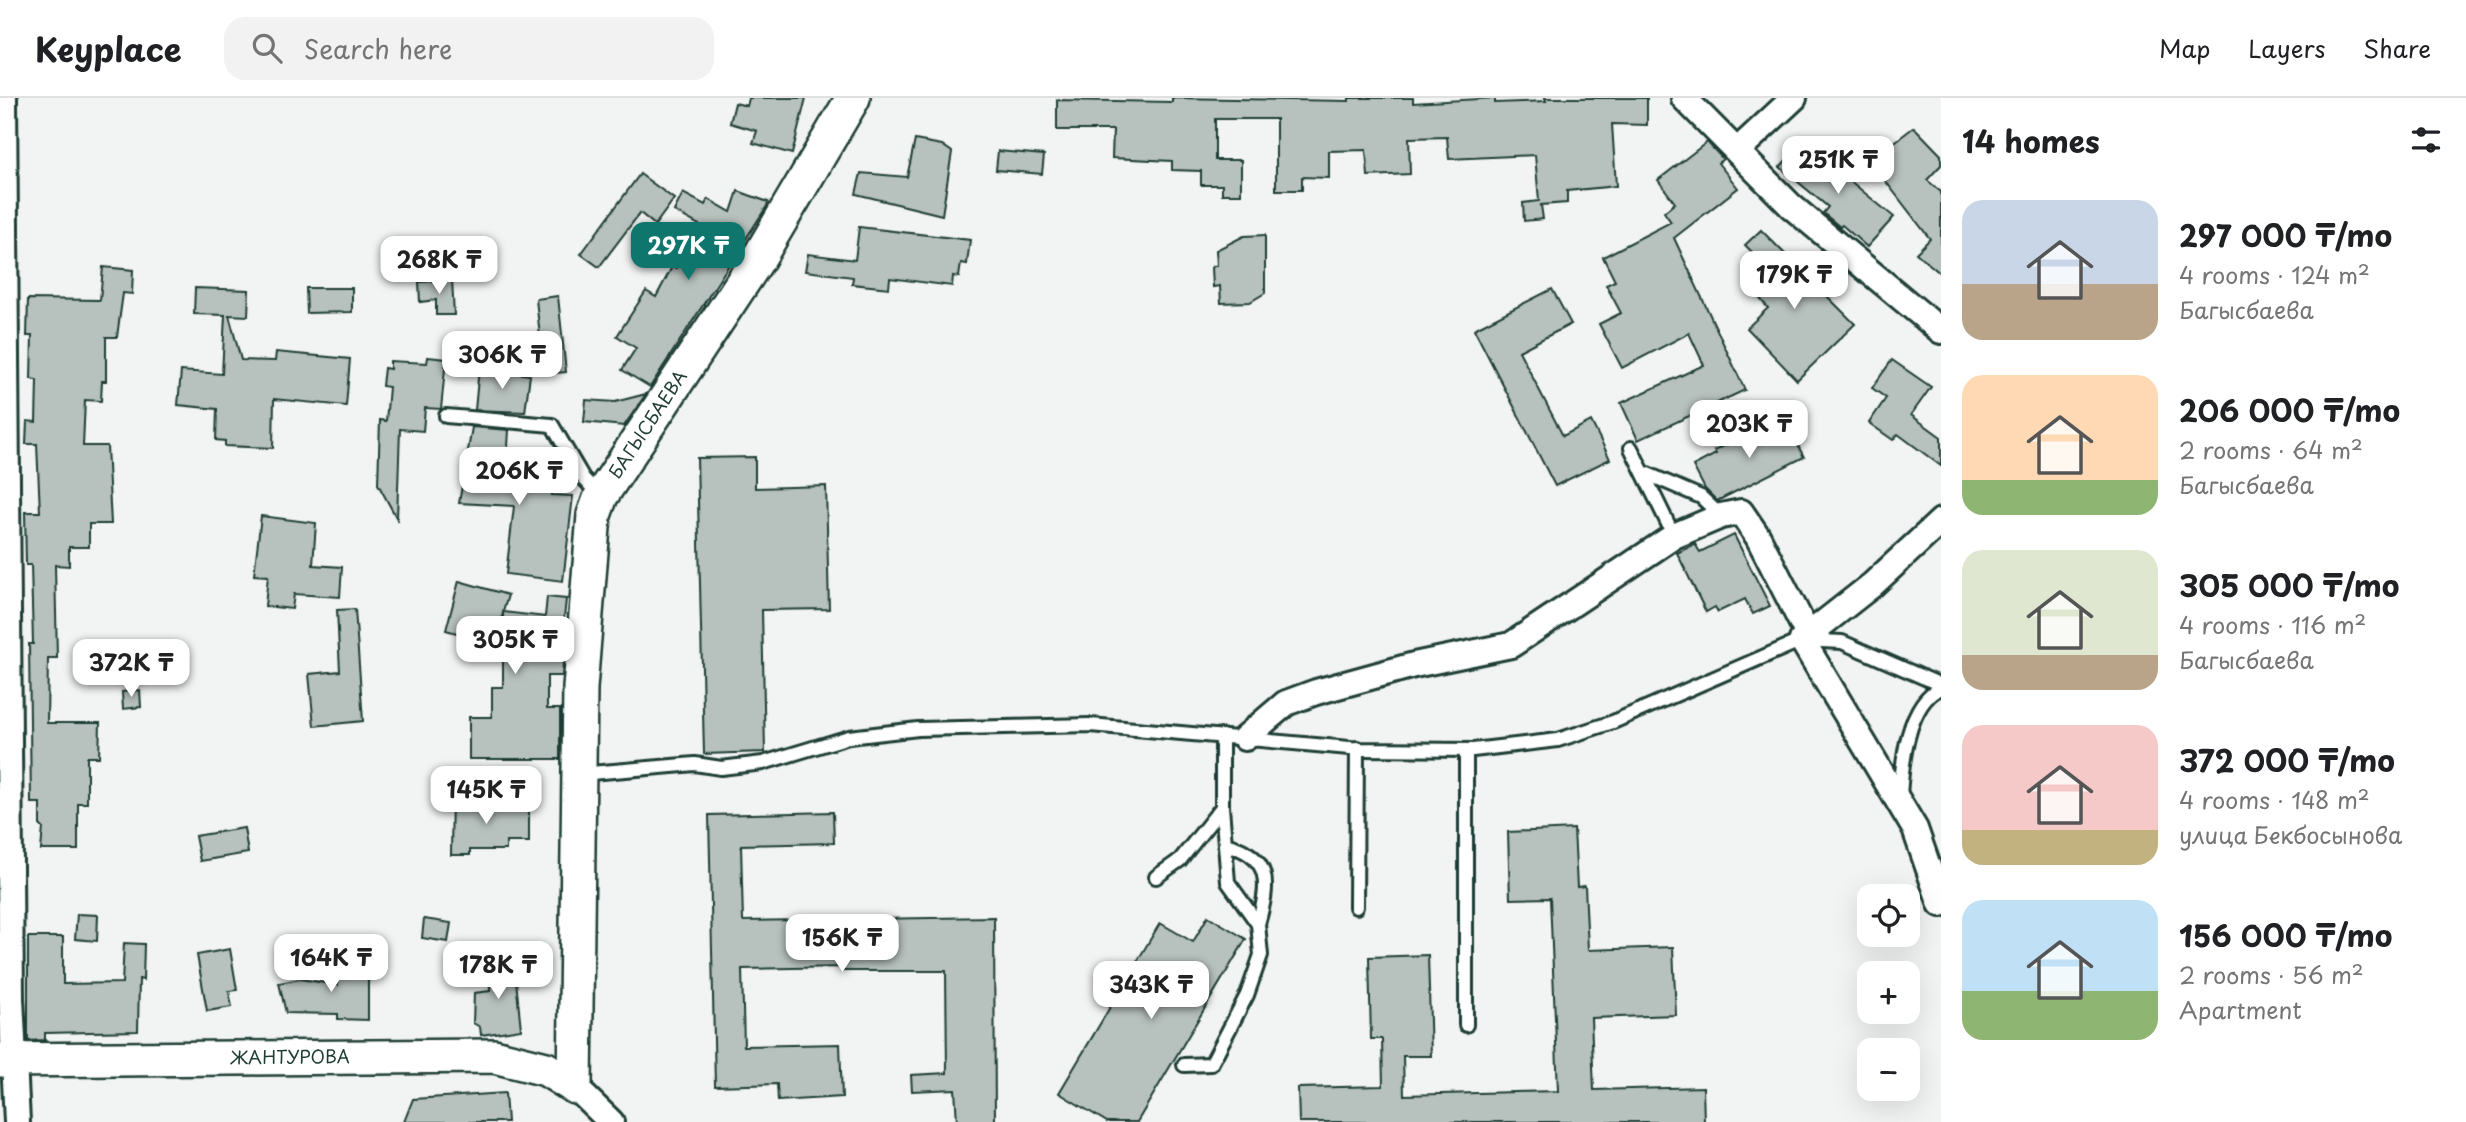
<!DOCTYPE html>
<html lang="en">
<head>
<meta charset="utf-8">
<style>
  body { margin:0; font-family:"Playpen Sans",sans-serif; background:#f2f2f2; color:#202124; height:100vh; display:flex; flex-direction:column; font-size:26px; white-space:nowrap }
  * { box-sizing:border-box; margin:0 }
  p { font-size:23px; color:#757577 }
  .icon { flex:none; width:38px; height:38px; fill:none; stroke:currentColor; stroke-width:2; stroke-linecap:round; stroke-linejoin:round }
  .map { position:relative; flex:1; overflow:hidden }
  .details { display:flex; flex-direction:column; background:#fff; width:525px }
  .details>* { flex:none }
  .fabs { position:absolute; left:1857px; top:786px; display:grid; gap:14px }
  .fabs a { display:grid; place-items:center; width:63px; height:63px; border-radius:14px; background:#fff; box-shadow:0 7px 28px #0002; font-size:35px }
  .price { position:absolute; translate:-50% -60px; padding:0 16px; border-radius:14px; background:#fff; color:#222; font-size:23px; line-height:46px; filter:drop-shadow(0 2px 4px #0008) }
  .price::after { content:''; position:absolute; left:50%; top:42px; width:21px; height:16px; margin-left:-10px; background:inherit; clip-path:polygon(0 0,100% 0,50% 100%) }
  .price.on { background:#0f766e; color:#fff }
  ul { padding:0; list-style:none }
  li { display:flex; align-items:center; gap:21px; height:175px; padding:0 21px }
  li span { display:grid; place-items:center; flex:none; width:196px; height:140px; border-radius:21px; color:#555 }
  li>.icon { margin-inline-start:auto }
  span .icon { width:84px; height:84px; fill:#fffc; stroke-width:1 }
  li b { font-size:30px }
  h2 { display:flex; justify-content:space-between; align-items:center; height:84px; padding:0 21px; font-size:30px }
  header { display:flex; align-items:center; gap:42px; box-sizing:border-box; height:98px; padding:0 35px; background:#fff; border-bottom:2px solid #e0e0e0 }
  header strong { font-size:33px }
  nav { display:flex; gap:38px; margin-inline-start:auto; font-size:24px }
  .search { width:490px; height:63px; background:#f2f2f2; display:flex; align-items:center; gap:18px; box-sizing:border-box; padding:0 24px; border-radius:21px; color:#757577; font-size:26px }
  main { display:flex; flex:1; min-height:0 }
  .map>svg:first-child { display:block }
</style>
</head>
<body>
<header>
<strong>Keyplace</strong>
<div class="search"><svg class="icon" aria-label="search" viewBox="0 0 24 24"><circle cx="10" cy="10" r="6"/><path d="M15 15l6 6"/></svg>Search here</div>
<nav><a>Map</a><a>Layers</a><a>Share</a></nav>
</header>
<main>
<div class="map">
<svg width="1941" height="1024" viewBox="0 0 1941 1024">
  <rect width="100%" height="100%" fill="#f2f3f3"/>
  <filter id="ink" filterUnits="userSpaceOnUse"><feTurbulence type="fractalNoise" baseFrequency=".0143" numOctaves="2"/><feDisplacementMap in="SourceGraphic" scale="14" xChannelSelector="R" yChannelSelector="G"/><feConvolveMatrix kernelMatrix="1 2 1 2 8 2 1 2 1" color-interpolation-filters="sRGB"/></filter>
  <g filter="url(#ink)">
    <g fill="#b7c1bd" stroke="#1f3d34" stroke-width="2">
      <polygon points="749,0 806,0 792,56 753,45 757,33 730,25 735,5 747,8"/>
      <polygon points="1172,0 1349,3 1349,0 1413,0 1413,5 1495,0 1495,5 1546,3 1545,0 1647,0 1647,27 1612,26 1616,88 1567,93 1567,105 1541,107 1543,121 1524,123 1523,105 1539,103 1535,57 1449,61 1447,39 1409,40 1410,76 1368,78 1366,52 1329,53 1329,80 1302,79 1302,92 1276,92 1276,21 1215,21 1215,62 1241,62 1241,96 1222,96 1222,87 1201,87 1201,73 1172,72 1172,63 1112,60 1113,32 1057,32 1057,2 1172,4"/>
      <polygon points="1914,29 1941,57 1941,67 1927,82 1941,94 1941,176 1916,155 1930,141 1870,63"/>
      <polygon points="915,42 942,47 952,54 942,117 856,96 861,75 907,79"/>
      <polygon points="1707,44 1723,61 1718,65 1738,90 1674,140 1745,292 1638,342 1621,305 1704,267 1689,235 1622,270 1599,226 1621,215 1606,187 1615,183 1603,159 1671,124 1664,114 1675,105 1658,82"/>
      <polygon points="1801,46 1834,75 1837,72 1894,119 1867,149 1842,127 1840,129 1823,115 1828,109 1780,69"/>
      <polygon points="998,53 1044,57 1042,76 996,72"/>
      <polygon points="640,76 674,101 655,127 640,115 599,169 581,156"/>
      <polygon points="738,93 768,104 767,108 650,289 622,272 636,250 617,238 646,193 656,199 672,169 676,170 699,127 674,113 683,95 705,107 708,101 731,114"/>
      <polygon points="859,129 970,142 967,166 961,165 959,179 953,178 952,188 890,180 889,190 852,186 853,179 805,173 808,156 855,162"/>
      <polygon points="1761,132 1814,185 1820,180 1832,192 1828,199 1855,226 1797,282 1747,230 1768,210 1750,189 1770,172 1745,147"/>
      <polygon points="1265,137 1265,195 1250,204 1221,205 1220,188 1213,189 1212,169 1217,167 1216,152 1244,138"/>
      <polygon points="103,169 133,172 132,196 123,195 117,239 106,239 106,283 102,283 101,303 85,302 83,348 107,348 111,426 89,426 89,449 69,449 69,468 55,467 57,560 48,560 47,625 100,625 99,659 87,659 87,705 78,705 78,752 41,752 43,730 40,727 40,705 31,705 29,546 33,546 31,467 26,467 25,414 40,414 37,346 26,346 27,323 36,324 37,282 31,281 32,238 27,238 28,201 100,202"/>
      <polygon points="452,182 454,217 436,217 436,202 420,204 419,184"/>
      <polygon points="195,190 249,192 248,218 229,217 241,262 275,263 276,254 350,261 346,308 274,301 273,350 225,348 225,343 216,342 217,311 178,307 181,273 222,276 225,217 194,216"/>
      <polygon points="306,190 352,190 352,214 307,215"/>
      <polygon points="1552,191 1571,226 1519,253 1563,338 1591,323 1610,361 1555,388 1474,231"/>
      <polygon points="558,198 566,274 544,276 536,201"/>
      <polygon points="428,259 446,261 441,311 425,310 423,333 400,331 397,421 378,386 380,322 386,323 389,289 382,288 384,270 390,271 390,263 427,265"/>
      <polygon points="1892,262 1931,289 1911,317 1941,339 1941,368 1898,336 1893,342 1869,325 1886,300 1872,290"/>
      <polygon points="479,270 530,277 525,314 475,312"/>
      <polygon points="646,296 624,328 584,324 586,302 615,304"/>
      <polygon points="1783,319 1804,359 1717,403 1705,391 1693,368 1716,356 1714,353"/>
      <polygon points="472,329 509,332 506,381 553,384 552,397 573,398 563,483 506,476 514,408 459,405"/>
      <polygon points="755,359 755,390 826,388 829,511 762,512 765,654 704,656 697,360"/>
      <polygon points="261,418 316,425 313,467 342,469 340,499 294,496 292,511 265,508 268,478 254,477"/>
      <polygon points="1734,437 1770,508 1753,516 1745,501 1718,514 1715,509 1706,514 1677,455 1695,446 1700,454"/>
      <polygon points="459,483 508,497 503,514 545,519 547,499 566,501 561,549 564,549 562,578 547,578 547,611 560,611 560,661 469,661 469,619 492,619 492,589 503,589 503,515 500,527 460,536 446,532"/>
      <polygon points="355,511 363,623 314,628 309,576 340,573 337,512"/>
      <polygon points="140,592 141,609 123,611 122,594"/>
      <polygon points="452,695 471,695 471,709 529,709 529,744 506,744 506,752 470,752 470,757 451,757"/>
      <polygon points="833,714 834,745 741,747 743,823 994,819 995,1024 957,1024 955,991 912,993 911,977 947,975 946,873 842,873 842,869 742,871 744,948 840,946 842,999 778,1003 777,986 715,988 709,717"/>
      <polygon points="244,730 248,755 200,763 195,738"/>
      <polygon points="1574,731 1577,789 1585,788 1588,852 1673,849 1676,917 1591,920 1594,992 1703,989 1704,1024 1299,1024 1298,990 1383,988 1382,941 1371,941 1369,859 1428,857 1431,958 1403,958 1404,997 1558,993 1550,800 1510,801 1508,734"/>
      <polygon points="77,816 98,817 97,843 75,841"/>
      <polygon points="1208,818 1246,841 1137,1024 1107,1024 1059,995 1160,825 1193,844"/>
      <polygon points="424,821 451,825 448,844 422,840"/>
      <polygon points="28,839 63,839 63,886 122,885 124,845 144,846 143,882 139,881 138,933 45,935 45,942 28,943"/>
      <polygon points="230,851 237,892 229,893 232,909 207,913 197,857"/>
      <polygon points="514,863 521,931 481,937 480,929 473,925 474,895 490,893 489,864"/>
      <polygon points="339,864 368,864 368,922 338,921 338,916 286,915 279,885 300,881 338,887"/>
      <polygon points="505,995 507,1024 404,1024 413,1001"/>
    </g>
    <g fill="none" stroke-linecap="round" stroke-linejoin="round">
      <defs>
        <g id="lane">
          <polyline points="446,318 552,327 583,380 600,398"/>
          <polyline points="1631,350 1674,438"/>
          <polyline points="1643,374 1701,399 1721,418"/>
          <polyline points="579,676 695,666 721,670 763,665 849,639 918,631 1090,627 1361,651 1473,652 1558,642 1613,624 1802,542 1842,544 1941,587"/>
          <path d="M1900,698C1902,667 1907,604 1941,590"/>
          <path d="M1225,746C1273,758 1269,787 1258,826"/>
          <polyline points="1156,779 1180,762 1222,709"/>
          <polyline points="1356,809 1357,650"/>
          <polyline points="1466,927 1466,652"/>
          <polyline points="1184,967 1211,966 1247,897 1261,857 1258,826 1228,784 1222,709 1222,638"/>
        </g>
        <g id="street">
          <polyline points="4,0 11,900 17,1024"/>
          <polyline points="1684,0 1791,108 1941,233"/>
          <polyline points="1738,52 1794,0"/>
          <polyline points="1941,423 1872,487 1802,542 1915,731 1941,806"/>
          <polyline points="1245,640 1286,605 1316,594 1414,567 1511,547 1674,438 1721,418 1741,414 1758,439 1808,537"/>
          <polyline points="575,989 611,1024"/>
        </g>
        <g id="secondary">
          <path id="s1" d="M0,962L494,958L546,971L575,989L580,590L594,417L601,398L758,161L853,0"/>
        </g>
      </defs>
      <use href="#lane" stroke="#1f3d34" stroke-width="18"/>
      <use href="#street" stroke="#1f3d34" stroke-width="30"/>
      <use href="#secondary" stroke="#1f3d34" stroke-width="38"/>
      <use href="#lane" stroke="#fff" stroke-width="12"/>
      <use href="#street" stroke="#fff" stroke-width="24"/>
      <use href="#secondary" stroke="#fff" stroke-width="33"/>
    </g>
  </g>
  <g text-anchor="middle" stroke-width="7" stroke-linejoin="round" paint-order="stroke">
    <g font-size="18" fill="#1f3d34" stroke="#fff">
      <text dy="6" stroke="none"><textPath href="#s1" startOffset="1260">БАГЫСБАЕВА</textPath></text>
      <text dy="6" stroke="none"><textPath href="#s1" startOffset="290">ЖАНТУРОВА</textPath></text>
    </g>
  </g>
</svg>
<div class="fabs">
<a><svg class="icon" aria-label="locate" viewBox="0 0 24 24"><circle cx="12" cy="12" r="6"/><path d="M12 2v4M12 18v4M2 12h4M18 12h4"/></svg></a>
<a>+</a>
<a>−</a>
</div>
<b class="price" style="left:1838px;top:98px">251K ₸</b>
<b class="price on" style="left:688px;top:184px">297K ₸</b>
<b class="price" style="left:439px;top:198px">268K ₸</b>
<b class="price" style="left:1794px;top:213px">179K ₸</b>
<b class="price" style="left:502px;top:293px">306K ₸</b>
<b class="price" style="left:1749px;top:362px">203K ₸</b>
<b class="price" style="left:519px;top:409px">206K ₸</b>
<b class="price" style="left:515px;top:578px">305K ₸</b>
<b class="price" style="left:131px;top:601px">372K ₸</b>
<b class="price" style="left:486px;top:728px">145K ₸</b>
<b class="price" style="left:842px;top:876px">156K ₸</b>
<b class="price" style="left:331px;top:896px">164K ₸</b>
<b class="price" style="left:498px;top:903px">178K ₸</b>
<b class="price" style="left:1151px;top:923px">343K ₸</b>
</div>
<section class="details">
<h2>14 homes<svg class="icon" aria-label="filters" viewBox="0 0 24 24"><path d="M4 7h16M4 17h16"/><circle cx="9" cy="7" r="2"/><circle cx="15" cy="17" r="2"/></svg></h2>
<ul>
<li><span style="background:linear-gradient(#c9d6e8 60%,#b9a48a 0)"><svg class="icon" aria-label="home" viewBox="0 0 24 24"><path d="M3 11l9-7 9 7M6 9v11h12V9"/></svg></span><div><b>297 000 ₸/mo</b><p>4 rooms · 124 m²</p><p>Багысбаева</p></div></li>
<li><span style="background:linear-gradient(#ffd9b3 75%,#8fb573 0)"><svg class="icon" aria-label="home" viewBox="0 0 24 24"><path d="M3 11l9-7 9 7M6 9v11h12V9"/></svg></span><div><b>206 000 ₸/mo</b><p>2 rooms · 64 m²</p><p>Багысбаева</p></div></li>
<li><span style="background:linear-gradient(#dfe7d0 75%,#b9a48a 0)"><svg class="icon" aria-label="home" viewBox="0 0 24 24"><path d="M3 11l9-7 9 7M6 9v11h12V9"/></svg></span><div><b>305 000 ₸/mo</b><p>4 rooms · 116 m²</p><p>Багысбаева</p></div></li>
<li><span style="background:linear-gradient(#f6c9c9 75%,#c2b280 0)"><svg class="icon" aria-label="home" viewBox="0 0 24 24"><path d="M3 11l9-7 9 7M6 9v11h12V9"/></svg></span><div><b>372 000 ₸/mo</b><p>4 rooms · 148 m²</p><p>улица Бекбосынова</p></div></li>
<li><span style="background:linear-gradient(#bfe0f5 65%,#8fb573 0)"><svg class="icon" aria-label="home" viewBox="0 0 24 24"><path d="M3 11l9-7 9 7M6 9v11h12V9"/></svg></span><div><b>156 000 ₸/mo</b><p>2 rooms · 56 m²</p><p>Apartment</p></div></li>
</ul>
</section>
</main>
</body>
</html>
